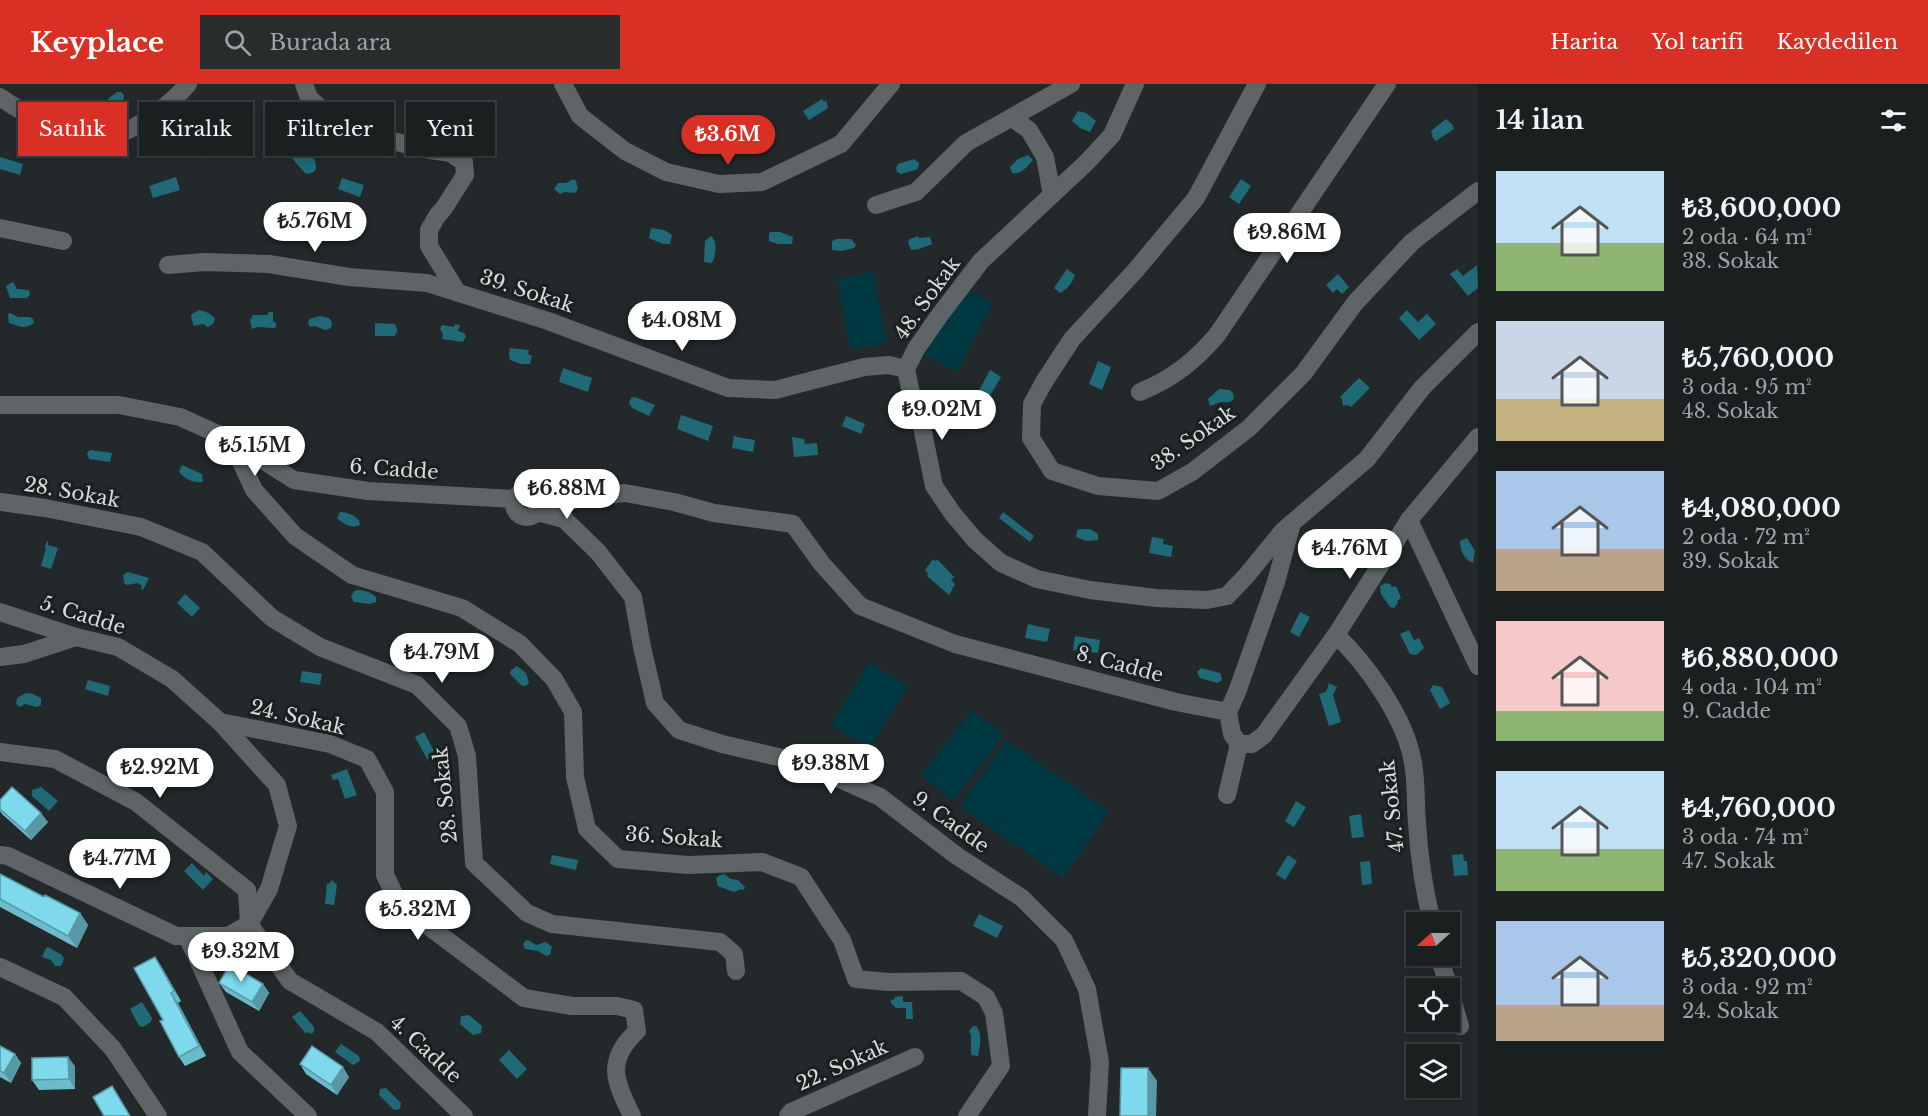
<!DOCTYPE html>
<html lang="tr">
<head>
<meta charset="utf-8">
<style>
  body { margin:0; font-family:"Libre Baskerville",serif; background:#272c2d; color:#f1f3f6; height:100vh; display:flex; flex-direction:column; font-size:22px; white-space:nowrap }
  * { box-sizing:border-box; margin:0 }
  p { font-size:20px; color:#9fa2a5 }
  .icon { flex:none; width:33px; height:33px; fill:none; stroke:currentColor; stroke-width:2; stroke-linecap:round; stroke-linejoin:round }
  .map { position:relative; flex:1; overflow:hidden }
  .sheet { display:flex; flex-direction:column; background:#1a1f20; width:450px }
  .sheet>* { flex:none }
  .banner { position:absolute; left:18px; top:18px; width:570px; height:54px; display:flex; gap:12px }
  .needle { width:39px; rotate:249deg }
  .tools { position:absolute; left:1406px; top:828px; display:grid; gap:12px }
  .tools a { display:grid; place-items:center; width:54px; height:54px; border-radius:0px; background:#1a1f20; box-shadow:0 3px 9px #0003,0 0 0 2px #383d3e; font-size:30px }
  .price { position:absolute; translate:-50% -51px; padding:0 14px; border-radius:21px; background:#fff; color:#222; font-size:20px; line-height:39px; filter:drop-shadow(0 2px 3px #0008) }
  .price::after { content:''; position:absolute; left:50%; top:36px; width:18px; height:14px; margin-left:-9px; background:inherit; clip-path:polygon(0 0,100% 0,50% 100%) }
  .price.on { background:#d93025; color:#fff }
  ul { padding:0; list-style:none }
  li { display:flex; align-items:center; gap:18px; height:150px; padding:0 18px }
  li span { display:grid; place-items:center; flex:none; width:168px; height:120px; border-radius:0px; color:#555 }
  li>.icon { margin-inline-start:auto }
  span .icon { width:72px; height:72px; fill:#fffc; stroke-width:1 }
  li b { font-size:26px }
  h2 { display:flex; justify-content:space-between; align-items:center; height:72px; padding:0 18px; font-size:26px }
  .tag { padding:0 21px; border-radius:0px; background:#1a1f20; box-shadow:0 3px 9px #0003,0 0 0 2px #383d3e; font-size:21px; line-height:54px }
  .tag.on { background:#d93025; color:#fff }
  header { display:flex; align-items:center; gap:36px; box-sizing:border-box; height:84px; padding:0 30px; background:#d93025; color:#fff }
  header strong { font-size:28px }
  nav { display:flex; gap:33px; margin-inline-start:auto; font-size:21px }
  .search { width:420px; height:54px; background:#272c2d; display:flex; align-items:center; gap:15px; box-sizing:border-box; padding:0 21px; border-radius:0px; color:#9fa2a5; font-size:22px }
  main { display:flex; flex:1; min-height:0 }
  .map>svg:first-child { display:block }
</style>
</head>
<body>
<header>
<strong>Keyplace</strong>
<div class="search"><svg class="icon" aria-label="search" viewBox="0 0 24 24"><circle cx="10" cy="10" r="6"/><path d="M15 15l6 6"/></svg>Burada ara</div>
<nav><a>Harita</a><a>Yol tarifi</a><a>Kaydedilen</a></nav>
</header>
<main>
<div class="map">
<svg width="1478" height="1032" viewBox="0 0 1478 1032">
  <rect width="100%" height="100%" fill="#23292a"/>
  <g fill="#003942">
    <polygon points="873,188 887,260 850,265 837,195"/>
    <polygon points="960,202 993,219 957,288 924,271"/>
    <polygon points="869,578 908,602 869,665 831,641"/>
    <polygon points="972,626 1004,651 953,717 921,691"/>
    <polygon points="1006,656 1109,727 1063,794 960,723"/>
  </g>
  <g fill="#206976">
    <path d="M117,8H121L124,11L123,20L116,21L112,28L107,29L103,23C106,15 111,13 117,8Z"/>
    <polygon points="822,15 824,18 826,16 828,24 809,36 803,27"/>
    <polygon points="1078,27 1086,29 1096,37 1090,48 1080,44 1072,37"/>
    <polygon points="1446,35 1452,40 1454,45 1436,57 1433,54 1431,47"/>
    <polygon points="220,50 224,56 222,60 224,63 205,75 194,58 204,53 207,57"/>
    <path d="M292,54L299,56L297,63C307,66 317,73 316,85L314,88L306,90L288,70Z"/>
    <path d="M1028,71L1033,76C1027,83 1021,91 1012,89L1010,83L1018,75Z"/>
    <polygon points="0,73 23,80 20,91 0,85"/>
    <polygon points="914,75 919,79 918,85 901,90 897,88 896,84 898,80"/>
    <polygon points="176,93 180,106 153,114 149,102"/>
    <polygon points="342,94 364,101 360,113 338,105"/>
    <polygon points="574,95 576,97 578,105 575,109 565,108 560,110 554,105 558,99 566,99"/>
    <polygon points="1241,95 1251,102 1239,120 1229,113"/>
    <polygon points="651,144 664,146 672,151 670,160 663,160 649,154"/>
    <polygon points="771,148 780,148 793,153 792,160 778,160 769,157 769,149"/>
    <path d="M711,152C718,158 716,171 712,179L704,178L705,157Z"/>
    <polygon points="918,152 919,154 930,153 932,160 919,165 911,166 908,158 910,155"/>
    <polygon points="837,155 851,155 856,161 854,164 841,167 832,166 832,157"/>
    <polygon points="1477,181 1478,204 1468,212 1450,190 1457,185 1463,192"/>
    <path d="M1067,185L1075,191C1072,200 1067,205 1060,209L1054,204Z"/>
    <polygon points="1338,190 1349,203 1342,210 1337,205 1333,209 1326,201"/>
    <polygon points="12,198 14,199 17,205 29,206 30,211 27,214 10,214 6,202"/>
    <path d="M199,226C205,227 212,230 215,235L213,240L208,243L203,240L194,242L191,233L192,230Z"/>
    <polygon points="1407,226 1418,238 1427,230 1436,240 1419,256 1399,234"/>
    <polygon points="269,228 273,228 273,237 276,239 276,243 274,244 258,243 252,245 250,236 253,231 267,231"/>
    <path d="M10,229L18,233H30L33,235L34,239C25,246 18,242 9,239L8,230Z"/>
    <polygon points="320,232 329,234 332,238 331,244 325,246 315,242 310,243 308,240 309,235"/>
    <polygon points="375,239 395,240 398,248 396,249 395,252 375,252"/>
    <polygon points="455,240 460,241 458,247 464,249 466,252 463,258 442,255 443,250 440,245 442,241 454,243"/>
    <polygon points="510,264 529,266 528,270 532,272 530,280 521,280 510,276 509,270"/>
    <polygon points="1098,277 1111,283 1102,306 1089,300"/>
    <polygon points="563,284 592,294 588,308 559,298"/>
    <polygon points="990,286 1001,293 984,322 974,316"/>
    <polygon points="1359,294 1370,304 1351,323 1347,321 1343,322 1342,315 1340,313"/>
    <polygon points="1219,305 1230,306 1233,309 1234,315 1230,318 1221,318 1210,322 1208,315"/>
    <polygon points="635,313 655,321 649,332 632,324 629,319 631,314"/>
    <polygon points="681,331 713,342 708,357 677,345"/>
    <polygon points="846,332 865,340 861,350 842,342"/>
    <polygon points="734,351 737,353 755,356 753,368 732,364"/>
    <polygon points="792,353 804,355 805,360 817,359 818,371 794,373"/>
    <polygon points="90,366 112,369 110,378 89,375 87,369"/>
    <path d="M182,381L202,390L203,398C194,399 186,396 179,388Z"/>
    <path d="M340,428C347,428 354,431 359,436L360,441C352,445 343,440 337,434Z"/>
    <polygon points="1003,428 1034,452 1030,458 999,434"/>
    <polygon points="1081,445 1090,445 1098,450 1098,456 1086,457 1076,453 1077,446"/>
    <polygon points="1152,453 1164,455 1163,460 1173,462 1171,473 1149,469"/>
    <path d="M1467,454L1475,467L1473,479C1464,476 1460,466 1460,457Z"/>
    <polygon points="47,457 48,458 48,461 58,464 51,485 41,482 46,464 45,463"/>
    <polygon points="933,475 935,477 938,476 954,493 951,496 955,500 949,511 927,492 928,489 925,486"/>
    <polygon points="128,488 149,494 143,506 141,505 142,502 138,499 127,501 124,499 123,491"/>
    <polygon points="1386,499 1390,500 1392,503 1396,502 1401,514 1397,517 1398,519 1394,524 1390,523 1381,510 1380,502"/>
    <path d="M358,506C365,506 370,508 376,513V518L370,520L354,518L351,513L354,507Z"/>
    <polygon points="185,510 200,524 192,533 177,519"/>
    <polygon points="1300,528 1310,533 1299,553 1290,548"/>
    <polygon points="1028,540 1050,545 1047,558 1025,554"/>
    <polygon points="1409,546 1414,556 1419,554 1424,564 1416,571 1410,570 1400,550"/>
    <polygon points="1075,552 1100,556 1098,569 1073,566"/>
    <polygon points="517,582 526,589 529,599 527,601 522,602 510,590 511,586"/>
    <polygon points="1201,584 1220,589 1222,594 1221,597 1217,599 1200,594 1197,588"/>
    <polygon points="302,587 322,590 320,601 300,598"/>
    <polygon points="88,596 110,602 108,612 85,605"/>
    <polygon points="1329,599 1337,603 1333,611 1341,638 1329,642 1319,610 1326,608"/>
    <polygon points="1433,601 1442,603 1450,619 1440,625 1430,606"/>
    <polygon points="26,609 33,610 41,614 41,621 37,623 25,620 20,623 18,622 16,619 17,614"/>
    <polygon points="424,648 434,667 429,670 431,673 427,675 415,653"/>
    <polygon points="193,668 210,681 203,689 183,674 185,671 191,671"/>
    <polygon points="347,685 357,711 345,715 338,695 333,696 331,691"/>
    <polygon points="41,703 58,717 49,727 32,712 32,706"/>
    <polygon points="1296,717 1306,723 1294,743 1285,737"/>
    <polygon points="1361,730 1364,753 1352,754 1349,732"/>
    <polygon points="147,755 158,766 160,763 169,771 158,783 139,765"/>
    <polygon points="1463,770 1464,777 1467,777 1468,791 1454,792 1452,771"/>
    <polygon points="552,771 578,776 576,786 550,780"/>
    <polygon points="1288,771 1297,777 1285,796 1276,790"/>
    <polygon points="1370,777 1372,800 1362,801 1360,778"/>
    <polygon points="192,779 204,792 206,788 213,795 203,806 184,787"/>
    <polygon points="724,790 731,795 738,796 745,803 744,806 741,805 734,808 718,802 716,794 720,791"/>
    <polygon points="332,796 337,801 334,821 325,820 327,799 329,800"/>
    <polygon points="979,830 1003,842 997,854 973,842"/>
    <polygon points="528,856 536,861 546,858 552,863 550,871 546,872 538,867 525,865 523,860 525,857"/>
    <polygon points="48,863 62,871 64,875 61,882 55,882 51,876 42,873 46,864"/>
    <polygon points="903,912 903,918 912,918 913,935 906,935 906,924 896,924 891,919 891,916 895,915 895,913"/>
    <polygon points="142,918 152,934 151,938 143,943 139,942 130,925"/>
    <polygon points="300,927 314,943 314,947 312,950 307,948 306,950 292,933"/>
    <polygon points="469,931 482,942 481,949 473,951 460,940 461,932"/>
    <path d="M973,942H976C983,950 980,961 978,972L971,971V951L969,947Z"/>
    <polygon points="341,960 359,972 360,977 353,981 335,968"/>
    <polygon points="509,966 527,985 517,995 499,976"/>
    <polygon points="386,1004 401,1019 400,1025 394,1026 379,1011 380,1005"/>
  </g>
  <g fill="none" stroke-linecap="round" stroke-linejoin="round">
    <g stroke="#5f6566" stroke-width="18">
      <polyline points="304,0 309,14 344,45 425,65 450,69 464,78 465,91 444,124 437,132 429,146 429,162 457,208"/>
      <polyline points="563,0 580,32 625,67 666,88 719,100 762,98 841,60 891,0"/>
      <polyline points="1135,0 1112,51 1086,79 981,177 939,232 916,265 906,285 911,309 919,328 934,402 953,430 975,456 1001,479 1037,495 1090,506 1156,514 1207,516 1227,512 1247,491 1282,448 1292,439"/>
      <polyline points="1257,0 1196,114 1135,187 1072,255 1044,298 1032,320 1031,354 1052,387 1098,402 1158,407 1192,388 1249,344 1303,290 1355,219 1412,158 1478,107"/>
      <path d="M0,13C10,20 21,27 32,32C47,39 102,54 117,50C140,44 173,18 188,0"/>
      <polyline points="1012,34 1029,46 1045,73 1052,111"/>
      <polyline points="876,121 916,108 966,59 1071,0"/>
      <polyline points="0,144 63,157"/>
      <polyline points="168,181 204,178 269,180 349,193 427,199 548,237 728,304 775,306 864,283 889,281 906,285"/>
      <path d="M1140,308C1172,295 1195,277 1217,251L1387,0"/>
      <polyline points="0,321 119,321 180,333 231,356 294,396 368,407 515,415"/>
      <polyline points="231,356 254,406 295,452 352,491 462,524 520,560 554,595 573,628 575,693 587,745 618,775 688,781 762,778 801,793 842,856 856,895 889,898 961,897 986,913 994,929 1001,982 967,1032"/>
      <circle cx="527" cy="420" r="13"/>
      <polyline points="0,418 45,424 141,443 202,468 272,534 320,563 417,601 458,642 467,672 474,779 527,829 552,840 720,858 734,870 736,887"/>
      <polyline points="539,425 586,413 625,409 674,418 714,429 793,440 822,480 860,522 955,560 1176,618 1228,628"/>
      <polyline points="537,428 564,435 598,468 633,513 642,563 655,619 679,646 722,660 804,679 880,713 957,772 1022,814 1064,856 1087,905 1100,978 1097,1032"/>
      <polyline points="1409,436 1478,582"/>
      <polyline points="0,528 76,553 118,563 172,595 220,638 277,701 288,742 269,805 249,840"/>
      <path d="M1336,551C1366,579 1404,633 1412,674C1417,695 1415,717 1417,739C1419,772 1424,806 1432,838"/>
      <polyline points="0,573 24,570 76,553"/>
      <polyline points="1228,628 1237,608 1276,498 1292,439 1367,375 1422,304 1478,248"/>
      <polyline points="1228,628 1232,650 1239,660 1252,660 1264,651 1336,551 1409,436 1478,353"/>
      <path d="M220,638L330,660L367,675L385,708V791L399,820L524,914L572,922H617L634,926L637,947C605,977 615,997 632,1032"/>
      <polyline points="0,668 55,675 136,718 247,806 249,840"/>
      <polyline points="1227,711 1239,660"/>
      <polyline points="0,771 8,772 176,852 228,852 249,840"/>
      <polyline points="249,840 290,897 377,948 464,1032"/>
      <polyline points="187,852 240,968 308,1032"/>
      <polyline points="1439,872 1449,904"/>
      <polyline points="0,883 64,913 113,965 158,1032"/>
      <polyline points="1449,905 1460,942"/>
      <polyline points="788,1032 791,1028 915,973"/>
    </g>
  </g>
  <g fill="#6cbbcb">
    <polygon points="0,716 48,738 31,756 2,730 0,727"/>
    <polygon points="0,790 44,813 80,829 88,841 77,864 0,823"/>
    <polygon points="161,882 181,917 178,919 206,972 185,982 179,973 163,936"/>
    <polygon points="219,899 263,900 269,909 259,927 226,908"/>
    <polygon points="0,962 15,970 21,979 11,999 0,993"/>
    <polygon points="300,980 349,993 337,1011 306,990"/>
    <polygon points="75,982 75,1005 39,1006 32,996"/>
  </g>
  <g fill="#5898a5">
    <polygon points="41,729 48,738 31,756 25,747"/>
    <polygon points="80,829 88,841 77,864 68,852"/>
    <polygon points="155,873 161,882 181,917 174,907"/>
    <polygon points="263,900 269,909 259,927 252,918"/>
    <polygon points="171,909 178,919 206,972 199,962"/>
    <polygon points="15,970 21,979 11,999 4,989"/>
    <polygon points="68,973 75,982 75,1005 69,995"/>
    <polygon points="343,983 349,993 337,1011 331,1001"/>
    <polygon points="1148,984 1157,997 1156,1032 1148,1032"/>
  </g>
  <g fill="#7ed9ec" stroke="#5898a5" stroke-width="1.5">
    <polygon points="12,703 41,729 25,747 0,725 0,716"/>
    <polygon points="0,790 44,813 45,811 80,829 68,852 0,815"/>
    <polygon points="155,873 174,907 171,909 199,962 179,973 160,937 163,936 134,884"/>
    <polygon points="230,880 263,900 252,918 219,899"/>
    <polygon points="0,962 15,970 4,989 0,987"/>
    <polygon points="312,962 343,983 331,1001 300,980"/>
    <polygon points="68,973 69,995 32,996 32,974"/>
    <polygon points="1121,984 1148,984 1148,1032 1120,1032"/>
    <polygon points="112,1002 130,1032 104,1032 93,1013"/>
  </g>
  <g text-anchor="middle" stroke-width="6" stroke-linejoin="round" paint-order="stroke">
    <g font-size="20" fill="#d8dbdc" stroke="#1a1f20">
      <text transform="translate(527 207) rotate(18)" y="7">39. Sokak</text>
      <text transform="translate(927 214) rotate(-54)" y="7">48. Sokak</text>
      <text transform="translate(1193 354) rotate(-35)" y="7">38. Sokak</text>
      <text transform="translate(394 385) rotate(4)" y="7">6. Cadde</text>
      <text transform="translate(72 408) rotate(10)" y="7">28. Sokak</text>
      <text transform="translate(83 531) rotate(17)" y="7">5. Cadde</text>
      <text transform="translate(1120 580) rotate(15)" y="7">8. Cadde</text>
      <text transform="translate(298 633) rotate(13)" y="7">24. Sokak</text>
      <text transform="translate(445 711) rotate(-96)" y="7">28. Sokak</text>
      <text transform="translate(1392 722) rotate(-96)" y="7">47. Sokak</text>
      <text transform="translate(951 738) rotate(36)" y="7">9. Cadde</text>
      <text transform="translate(674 753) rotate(4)" y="7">36. Sokak</text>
      <text transform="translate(426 965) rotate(43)" y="7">4. Cadde</text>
      <text transform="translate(842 981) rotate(-24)" y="7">22. Sokak</text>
    </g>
  </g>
</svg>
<div class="tools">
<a><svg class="needle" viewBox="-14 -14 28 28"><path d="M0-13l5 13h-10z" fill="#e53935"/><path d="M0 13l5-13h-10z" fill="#9fa2a5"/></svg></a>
<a><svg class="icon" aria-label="locate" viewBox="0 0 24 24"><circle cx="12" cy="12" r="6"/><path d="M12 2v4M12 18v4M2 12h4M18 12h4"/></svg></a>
<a><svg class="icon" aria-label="layers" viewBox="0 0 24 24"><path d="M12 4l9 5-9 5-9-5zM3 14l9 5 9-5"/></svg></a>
</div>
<b class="price on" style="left:728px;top:82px">₺3.6M</b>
<b class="price" style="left:315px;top:169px">₺5.76M</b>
<b class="price" style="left:1287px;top:180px">₺9.86M</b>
<b class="price" style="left:682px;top:268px">₺4.08M</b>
<b class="price" style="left:942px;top:357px">₺9.02M</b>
<b class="price" style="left:255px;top:393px">₺5.15M</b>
<b class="price" style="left:567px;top:436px">₺6.88M</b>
<b class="price" style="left:1350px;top:496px">₺4.76M</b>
<b class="price" style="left:442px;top:600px">₺4.79M</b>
<b class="price" style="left:831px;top:711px">₺9.38M</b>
<b class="price" style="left:160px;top:715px">₺2.92M</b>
<b class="price" style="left:120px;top:806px">₺4.77M</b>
<b class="price" style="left:418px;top:857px">₺5.32M</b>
<b class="price" style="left:241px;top:899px">₺9.32M</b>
<div class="banner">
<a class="tag on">Satılık</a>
<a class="tag">Kiralık</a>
<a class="tag">Filtreler</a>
<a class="tag">Yeni</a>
</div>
</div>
<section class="sheet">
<h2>14 ilan<svg class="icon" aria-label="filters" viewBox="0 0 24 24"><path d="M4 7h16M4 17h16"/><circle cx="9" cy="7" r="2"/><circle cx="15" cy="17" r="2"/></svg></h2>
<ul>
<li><span style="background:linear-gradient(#bfe0f5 60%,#8fb573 0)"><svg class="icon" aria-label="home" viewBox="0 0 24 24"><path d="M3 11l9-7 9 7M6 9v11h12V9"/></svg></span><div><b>₺3,600,000</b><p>2 oda · 64 m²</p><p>38. Sokak</p></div></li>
<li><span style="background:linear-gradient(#c9d6e8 65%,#c2b280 0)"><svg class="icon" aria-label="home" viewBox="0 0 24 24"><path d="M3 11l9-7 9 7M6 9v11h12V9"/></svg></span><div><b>₺5,760,000</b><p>3 oda · 95 m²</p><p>48. Sokak</p></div></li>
<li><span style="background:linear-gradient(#a9c7e8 65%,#b9a48a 0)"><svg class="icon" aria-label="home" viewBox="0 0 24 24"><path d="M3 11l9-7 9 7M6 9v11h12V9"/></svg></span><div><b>₺4,080,000</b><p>2 oda · 72 m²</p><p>39. Sokak</p></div></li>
<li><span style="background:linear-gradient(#f6c9c9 75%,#8fb573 0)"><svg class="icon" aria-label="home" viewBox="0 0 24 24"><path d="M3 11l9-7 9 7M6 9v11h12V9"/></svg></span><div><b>₺6,880,000</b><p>4 oda · 104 m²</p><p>9. Cadde</p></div></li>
<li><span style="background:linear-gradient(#bfe0f5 65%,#8fb573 0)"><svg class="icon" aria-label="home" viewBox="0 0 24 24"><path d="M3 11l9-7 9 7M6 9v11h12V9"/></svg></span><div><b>₺4,760,000</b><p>3 oda · 74 m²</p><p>47. Sokak</p></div></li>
<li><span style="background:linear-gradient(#a9c7e8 70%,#b9a48a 0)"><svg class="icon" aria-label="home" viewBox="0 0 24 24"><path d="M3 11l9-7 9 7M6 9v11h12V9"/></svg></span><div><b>₺5,320,000</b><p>3 oda · 92 m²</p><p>24. Sokak</p></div></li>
</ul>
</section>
</main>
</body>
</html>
